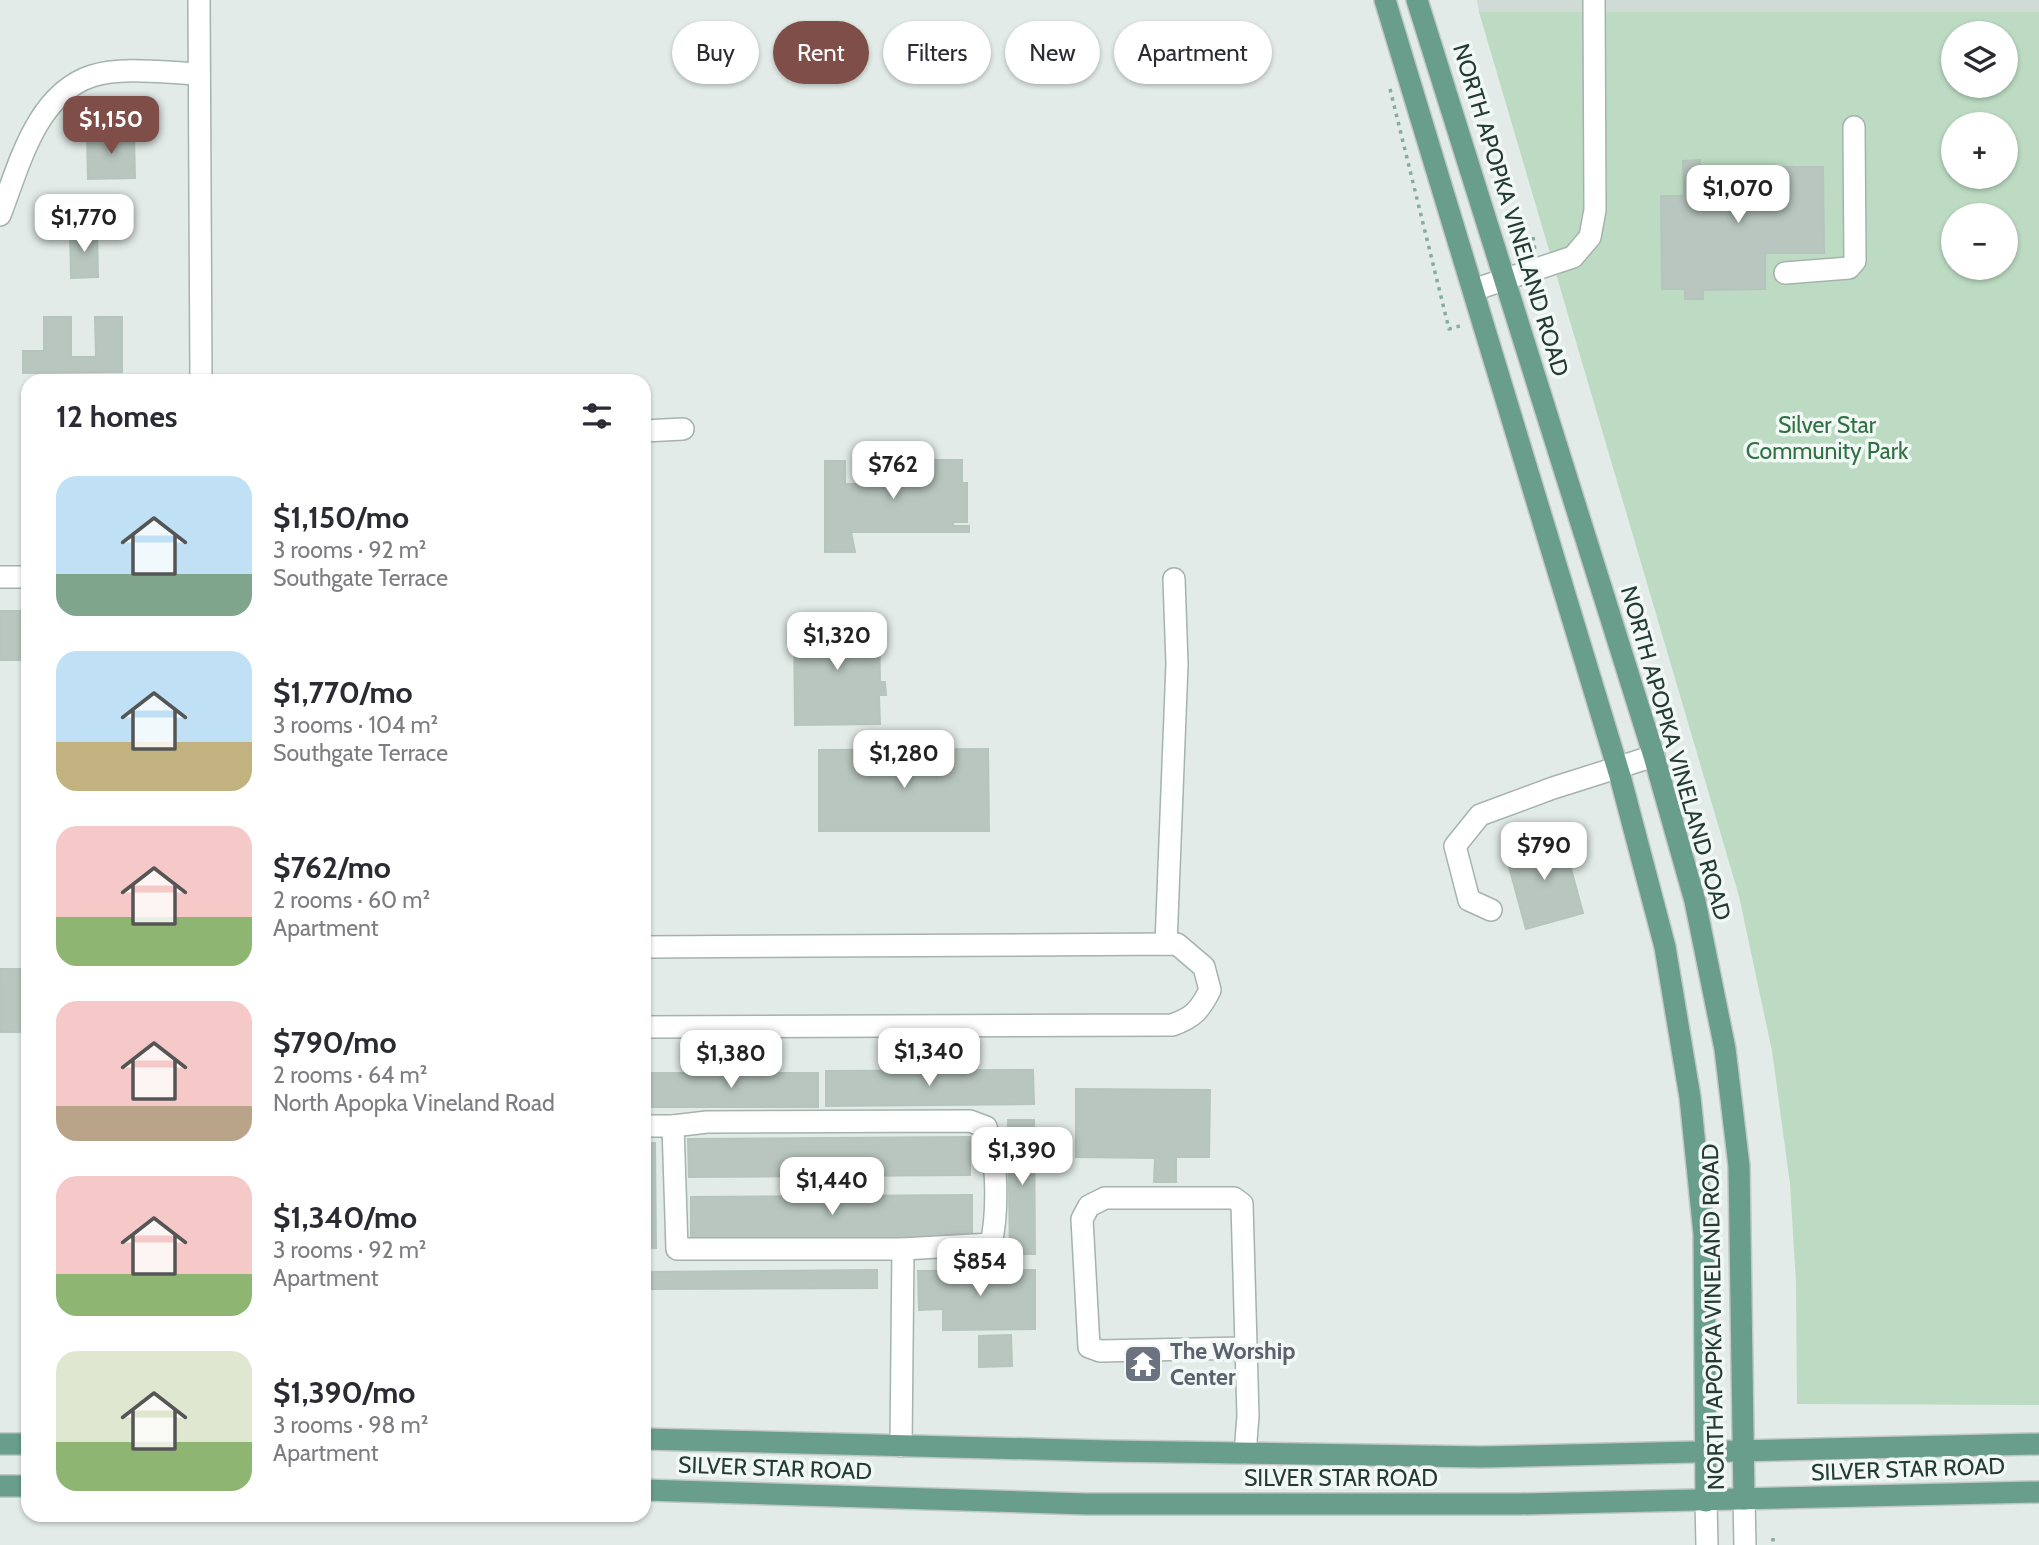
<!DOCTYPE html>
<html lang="en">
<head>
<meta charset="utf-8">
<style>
  body { margin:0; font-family:Cabin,sans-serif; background:#f7f7f7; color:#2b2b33; height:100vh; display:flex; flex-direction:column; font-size:26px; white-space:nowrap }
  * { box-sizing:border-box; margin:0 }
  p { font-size:23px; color:#7c7c81 }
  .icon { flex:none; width:38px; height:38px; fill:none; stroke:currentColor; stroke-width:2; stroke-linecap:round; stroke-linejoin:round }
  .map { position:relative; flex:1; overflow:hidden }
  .drawer { position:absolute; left:21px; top:374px; width:630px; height:1148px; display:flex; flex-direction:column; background:#fff; border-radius:21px; box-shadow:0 2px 5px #0004 }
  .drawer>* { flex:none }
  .top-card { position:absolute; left:672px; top:21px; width:665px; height:63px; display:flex; gap:14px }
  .controls { position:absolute; left:1941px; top:21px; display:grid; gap:14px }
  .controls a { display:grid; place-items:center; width:77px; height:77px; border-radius:50%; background:#fff; box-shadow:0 2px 5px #0004; font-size:35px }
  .price { position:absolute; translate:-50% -60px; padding:0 16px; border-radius:14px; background:#fff; color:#222; font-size:23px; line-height:46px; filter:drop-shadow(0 2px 4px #0008) }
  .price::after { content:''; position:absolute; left:50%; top:42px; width:21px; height:16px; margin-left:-10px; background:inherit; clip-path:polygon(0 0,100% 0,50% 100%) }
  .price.current { background:#804e48; color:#fff }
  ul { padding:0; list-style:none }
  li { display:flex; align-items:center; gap:21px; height:175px; padding:0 35px }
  li span { display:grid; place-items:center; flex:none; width:196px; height:140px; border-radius:21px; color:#555 }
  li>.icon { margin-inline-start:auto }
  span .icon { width:84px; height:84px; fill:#fffc; stroke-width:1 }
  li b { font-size:30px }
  h2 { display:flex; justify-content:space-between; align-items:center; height:84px; padding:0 35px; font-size:30px }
  .tag { padding:0 24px; border-radius:32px; background:#fff; box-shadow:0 2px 5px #0004; font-size:24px; line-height:63px }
  .tag.current { background:#804e48; color:#fff }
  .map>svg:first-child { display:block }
</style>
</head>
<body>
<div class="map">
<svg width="2039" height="1545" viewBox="0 0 2039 1545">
  <rect width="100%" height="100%" fill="#e2ebe7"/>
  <polygon fill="#d0dbd5" points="1477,0 2039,0 2039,12 1479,12"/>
  <path fill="#bcdbc2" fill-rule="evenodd" d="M1479,12H2039V1405L1797,1404L1796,1283L1790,1184L1772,1051L1739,896ZM1953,33H2006V86H1953ZM1953,124H2006V177H1953ZM1953,215H2006V268H1953Z"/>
  <g fill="#b8c6bf" stroke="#b5c5bd" stroke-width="2">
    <polygon points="134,133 135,178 88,179 87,134"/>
    <polygon points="1700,160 1700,168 1823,167 1824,253 1765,253 1765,289 1703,290 1703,299 1685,299 1685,289 1662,289 1661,196 1684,196 1683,161"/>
    <polygon points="70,231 97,231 98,277 71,278"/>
    <polygon points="44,317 71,317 71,357 96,357 95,317 122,317 122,372 23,373 23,351 44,351"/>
    <polygon points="861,460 903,460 903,484 920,484 920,460 962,460 962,483 967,483 967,522 953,522 953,526 969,526 969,532 851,532 855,552 825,552 825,461 845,461 845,484 861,484"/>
    <rect x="0" y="611" width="28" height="49"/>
    <polygon points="879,618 880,682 885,682 886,695 879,695 880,724 795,725 794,619"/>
    <polygon points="988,749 989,831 819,831 819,750"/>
    <polygon points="1562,836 1583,913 1526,929 1505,852"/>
    <polygon points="0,969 28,969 28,1032 1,1032"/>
    <polygon points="1033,1070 1034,1104 826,1106 826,1071"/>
    <rect x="644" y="1073" width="174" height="34"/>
    <polygon points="1076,1089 1210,1090 1209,1157 1176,1157 1176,1182 1154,1182 1155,1158 1076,1157"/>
    <polygon points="1008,1120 1034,1120 1035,1254 1010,1254"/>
    <polygon points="970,1137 970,1175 689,1177 688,1139"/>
    <polygon points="644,1143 655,1143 656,1248 644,1248"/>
    <polygon points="972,1195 972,1237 691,1239 691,1197"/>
    <polygon points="877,1270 877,1288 644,1289 644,1272"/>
    <polygon points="1035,1270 1035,1329 943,1330 943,1309 919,1310 918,1271"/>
    <polygon points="1011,1335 1012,1366 979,1367 979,1336"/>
  </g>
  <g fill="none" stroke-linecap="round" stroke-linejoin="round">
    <defs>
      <g id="minor">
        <polyline points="199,0 201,382"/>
        <path d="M0,215C19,166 36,94 92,76C122,66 168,73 199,74"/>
        <polyline points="1785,273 1849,268 1855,261 1854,127"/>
        <polyline points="1473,290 1573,257 1590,237 1595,210 1594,0"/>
        <polyline points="644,431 683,429"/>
        <polyline points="0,577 28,577"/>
        <polyline points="1491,910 1469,900 1455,846 1480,815 1553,788 1654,756"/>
        <polyline points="1166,944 1177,664 1174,579"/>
        <path d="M644,947L1177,944L1204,967L1210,990C1200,1010 1193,1018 1172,1025L644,1027"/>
        <polyline points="644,1126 673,1126 677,1249 903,1249 901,1446"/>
        <path d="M673,1126L707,1122L970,1121L986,1127C998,1156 998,1213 991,1244L903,1249"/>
        <polyline points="1244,1348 1100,1351 1089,1347 1082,1219 1089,1206 1105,1198 1234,1198 1242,1204 1248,1416 1245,1453"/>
        <polyline points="1744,1499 1745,1545"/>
        <polyline points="1706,1501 1707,1545"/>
      </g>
      <g id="major">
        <polyline points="1385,0 1620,776 1665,947 1690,1097 1704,1234 1706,1501"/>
        <polyline points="1417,0 1654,756 1695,901 1725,1049 1739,1166 1744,1499"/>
        <polyline points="644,1439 1109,1451 1482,1457 2039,1444"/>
        <polyline points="0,1444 28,1444"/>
        <polyline points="0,1486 28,1486"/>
        <polyline points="644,1490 1086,1504 1520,1504 2039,1492"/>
      </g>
    </defs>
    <use href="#minor" stroke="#a5b3ad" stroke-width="24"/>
    <use href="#major" stroke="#c1c8c6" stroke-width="24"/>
    <g stroke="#85ad9d" stroke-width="3.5" stroke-dasharray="3.5 5" stroke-linecap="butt">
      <polyline points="1390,89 1449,329 1463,325"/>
      <polyline points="1533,237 1535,251"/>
      <polyline points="1531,304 1540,301"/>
      <polyline points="1773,1538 1773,1545"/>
    </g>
    <use href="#minor" stroke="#fff" stroke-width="21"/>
    <use href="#major" stroke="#699e8c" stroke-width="21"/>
  </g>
  <defs>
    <symbol id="temple-square" viewBox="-11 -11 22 22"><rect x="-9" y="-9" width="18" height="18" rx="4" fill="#6b7280" stroke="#f2f8f5"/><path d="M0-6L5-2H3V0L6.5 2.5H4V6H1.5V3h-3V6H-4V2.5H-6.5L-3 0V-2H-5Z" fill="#fff"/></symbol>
  </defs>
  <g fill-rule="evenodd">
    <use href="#temple-square" x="1121" y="1342" width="44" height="44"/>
  </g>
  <g text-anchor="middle" stroke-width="7" stroke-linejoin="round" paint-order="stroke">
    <g font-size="23" fill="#233b33" stroke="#f2f8f5">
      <text transform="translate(1511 210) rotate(73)" y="8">NORTH APOPKA VINELAND ROAD</text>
      <text transform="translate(1676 753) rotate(74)" y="8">NORTH APOPKA VINELAND ROAD</text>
      <text transform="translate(1713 1317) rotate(-91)" y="8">NORTH APOPKA VINELAND ROAD</text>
      <text transform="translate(775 1468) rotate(2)" y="8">SILVER STAR ROAD</text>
      <text transform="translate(1908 1469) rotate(-2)" y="8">SILVER STAR ROAD</text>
      <text x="1341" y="1486">SILVER STAR ROAD</text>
    </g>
    <g font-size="23" fill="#307043" stroke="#f2f8f5">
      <text x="1827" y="433">Silver Star<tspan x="1827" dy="26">Community Park</tspan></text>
    </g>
    <g font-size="23" font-weight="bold" fill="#5b616d" stroke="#f2f8f5" text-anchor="start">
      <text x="1170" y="1359">The Worship<tspan x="1170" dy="26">Center</tspan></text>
    </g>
  </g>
</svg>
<div class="controls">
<a><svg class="icon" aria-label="layers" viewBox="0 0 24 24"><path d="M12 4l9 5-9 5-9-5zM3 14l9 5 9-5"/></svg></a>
<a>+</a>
<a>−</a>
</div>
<b class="price current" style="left:111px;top:156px">$1,150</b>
<b class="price" style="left:1738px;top:225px">$1,070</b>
<b class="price" style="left:84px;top:254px">$1,770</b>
<b class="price" style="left:893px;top:501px">$762</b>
<b class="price" style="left:837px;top:672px">$1,320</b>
<b class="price" style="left:904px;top:790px">$1,280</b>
<b class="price" style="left:1544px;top:882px">$790</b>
<b class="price" style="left:929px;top:1088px">$1,340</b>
<b class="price" style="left:731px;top:1090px">$1,380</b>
<b class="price" style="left:1022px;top:1187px">$1,390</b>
<b class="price" style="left:832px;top:1217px">$1,440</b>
<b class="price" style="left:980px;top:1298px">$854</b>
<div class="top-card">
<a class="tag">Buy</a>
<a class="tag current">Rent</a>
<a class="tag">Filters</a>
<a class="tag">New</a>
<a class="tag">Apartment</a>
</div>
<section class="drawer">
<h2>12 homes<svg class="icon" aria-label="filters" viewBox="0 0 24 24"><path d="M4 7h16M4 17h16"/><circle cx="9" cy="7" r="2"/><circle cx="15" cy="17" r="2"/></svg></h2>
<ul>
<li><span style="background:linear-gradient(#bfe0f5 70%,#7fa58c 0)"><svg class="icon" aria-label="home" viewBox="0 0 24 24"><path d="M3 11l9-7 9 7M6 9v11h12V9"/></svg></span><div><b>$1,150/mo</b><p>3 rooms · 92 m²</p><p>Southgate Terrace</p></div></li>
<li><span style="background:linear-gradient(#bfe0f5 65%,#c2b280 0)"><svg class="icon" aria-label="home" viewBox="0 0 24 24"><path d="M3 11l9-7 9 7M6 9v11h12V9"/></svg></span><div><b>$1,770/mo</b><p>3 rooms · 104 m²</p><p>Southgate Terrace</p></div></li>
<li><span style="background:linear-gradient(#f6c9c9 65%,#8fb573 0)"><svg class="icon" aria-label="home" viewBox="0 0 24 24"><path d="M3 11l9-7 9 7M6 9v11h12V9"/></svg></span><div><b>$762/mo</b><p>2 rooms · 60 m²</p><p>Apartment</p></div></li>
<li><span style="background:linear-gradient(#f6c9c9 75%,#b9a48a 0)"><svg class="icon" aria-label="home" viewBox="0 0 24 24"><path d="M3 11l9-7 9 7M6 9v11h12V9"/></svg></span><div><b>$790/mo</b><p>2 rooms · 64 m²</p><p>North Apopka Vineland Road</p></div></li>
<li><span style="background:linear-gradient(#f6c9c9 70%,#8fb573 0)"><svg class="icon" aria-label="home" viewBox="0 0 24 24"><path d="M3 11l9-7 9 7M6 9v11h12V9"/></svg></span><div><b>$1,340/mo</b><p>3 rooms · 92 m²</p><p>Apartment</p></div></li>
<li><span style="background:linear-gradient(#dfe7d0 65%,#8fb573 0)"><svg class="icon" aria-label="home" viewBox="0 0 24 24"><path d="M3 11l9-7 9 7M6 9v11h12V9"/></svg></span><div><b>$1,390/mo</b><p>3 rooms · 98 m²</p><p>Apartment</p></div></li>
</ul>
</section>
</div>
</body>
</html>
